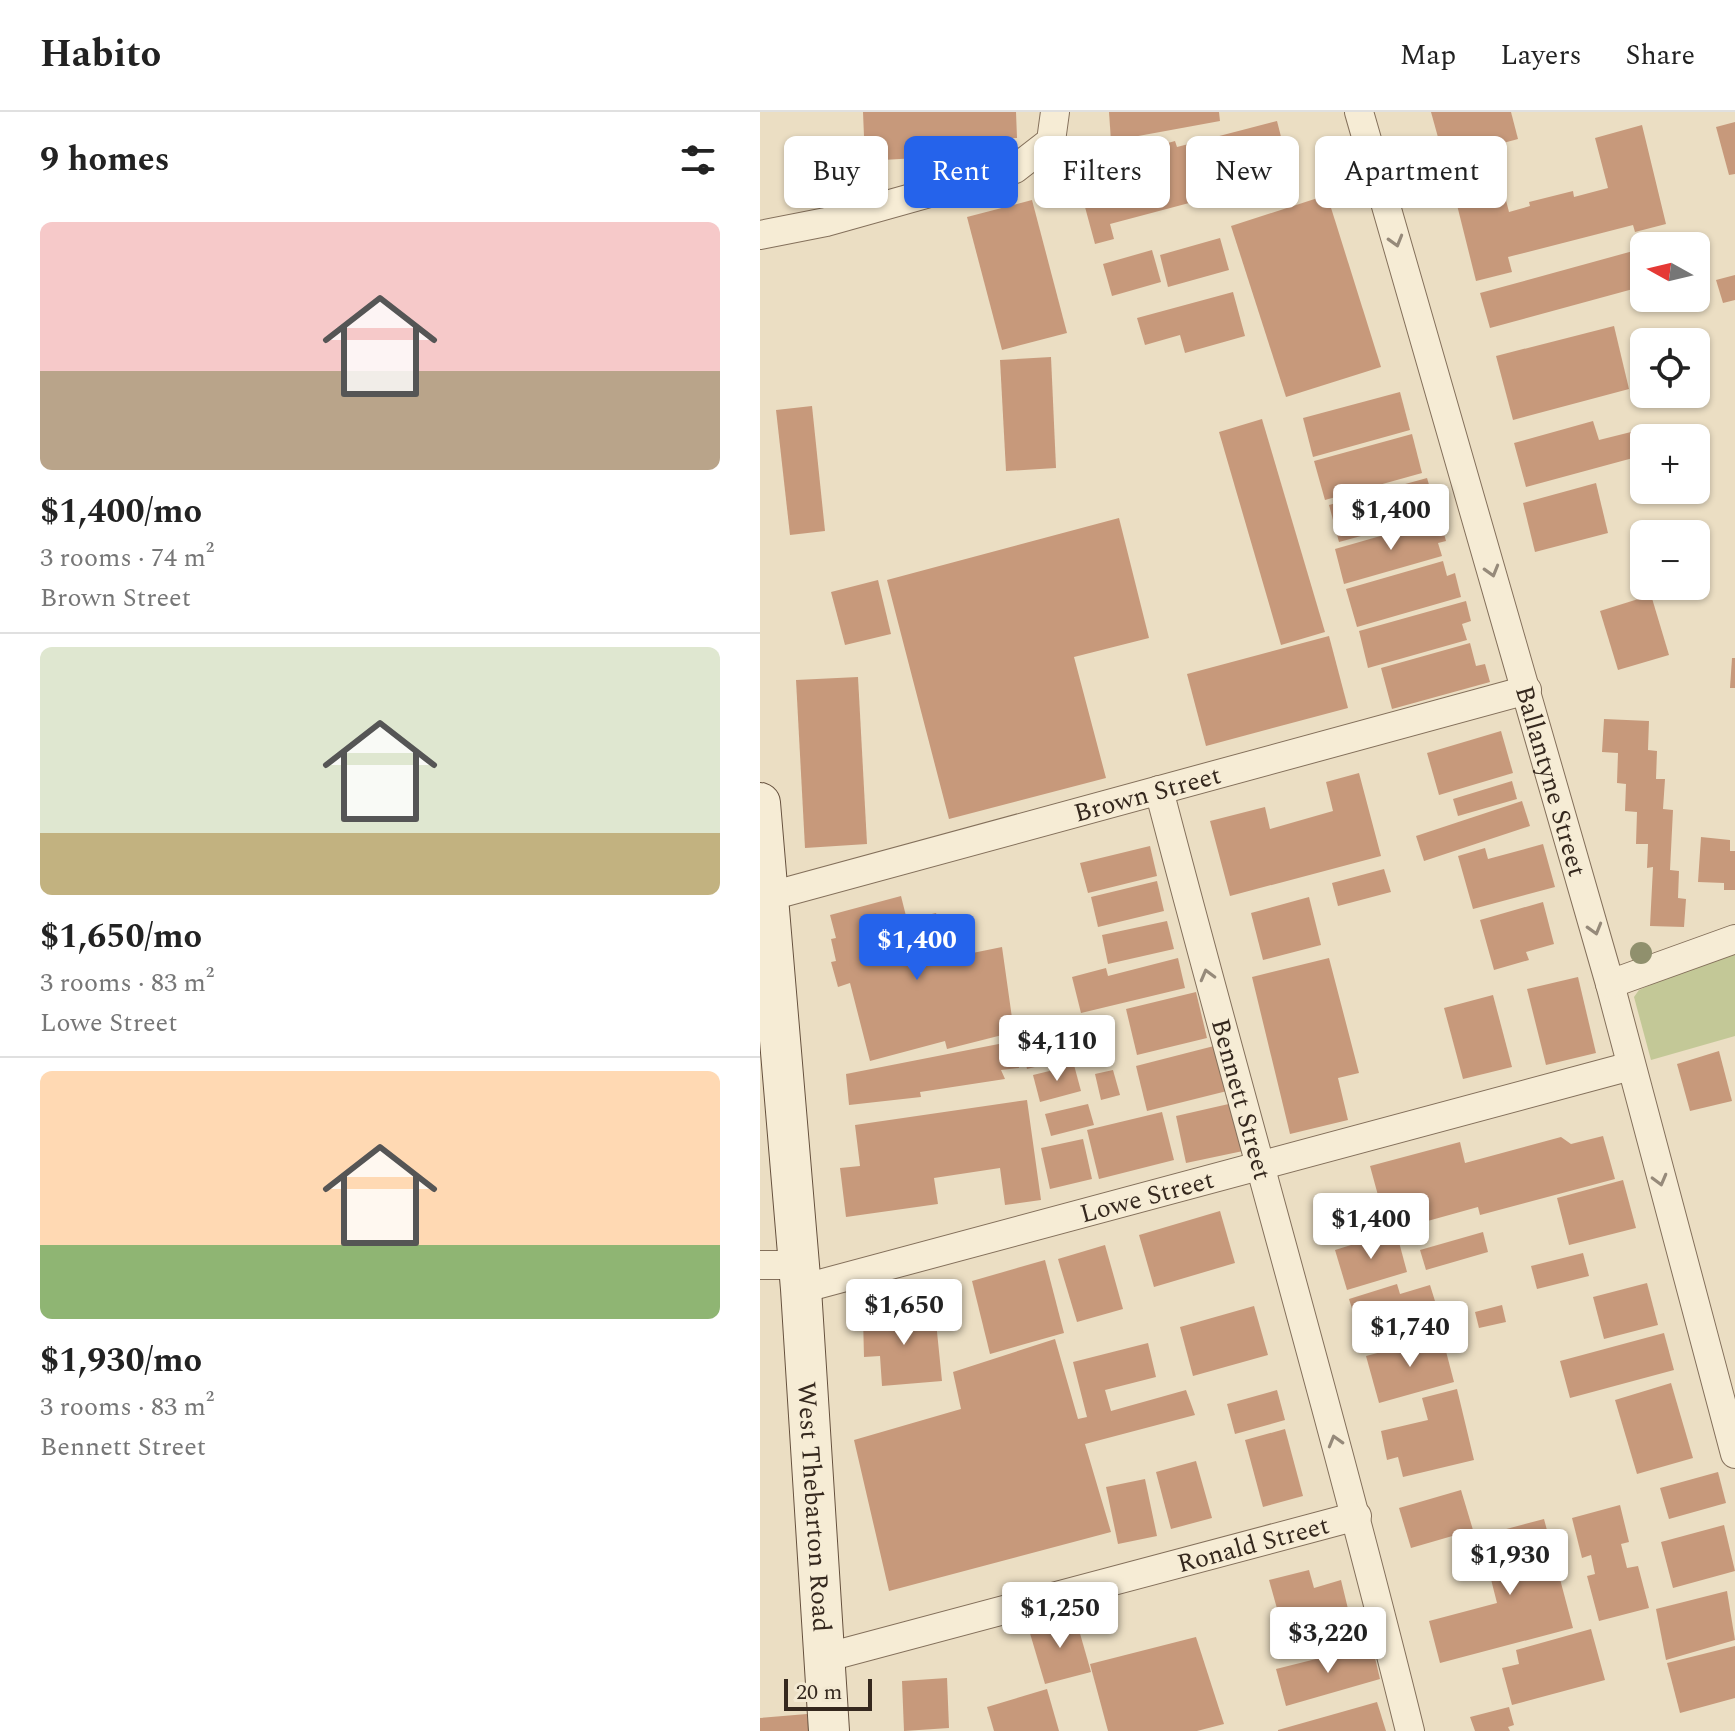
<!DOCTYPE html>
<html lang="en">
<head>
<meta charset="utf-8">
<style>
  body { margin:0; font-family:Spectral,serif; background:#f6f6f6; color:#222; height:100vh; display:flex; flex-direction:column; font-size:30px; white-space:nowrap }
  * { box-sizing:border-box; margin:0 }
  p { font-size:26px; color:#767676 }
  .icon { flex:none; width:44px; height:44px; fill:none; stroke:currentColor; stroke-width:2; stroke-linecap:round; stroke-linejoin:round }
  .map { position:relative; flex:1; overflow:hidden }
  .details { display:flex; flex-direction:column; background:#fff; width:760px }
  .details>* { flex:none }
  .guide { position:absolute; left:24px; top:24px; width:760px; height:72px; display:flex; gap:16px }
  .needle { width:52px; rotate:278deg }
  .fabs { position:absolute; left:870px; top:120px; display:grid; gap:16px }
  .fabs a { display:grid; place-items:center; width:80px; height:80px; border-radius:12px; background:#fff; box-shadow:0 2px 6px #0004; font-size:40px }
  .scale { position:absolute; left:24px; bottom:20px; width:88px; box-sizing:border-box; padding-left:8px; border:4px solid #35281e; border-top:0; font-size:22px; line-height:28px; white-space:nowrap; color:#35281e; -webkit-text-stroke:6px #f3e9d2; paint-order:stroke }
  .price { position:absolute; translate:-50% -68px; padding:0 18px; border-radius:8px; background:#fff; color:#222; font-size:26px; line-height:52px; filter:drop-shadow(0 2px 4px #0008) }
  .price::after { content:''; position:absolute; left:50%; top:48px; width:24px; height:18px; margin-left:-12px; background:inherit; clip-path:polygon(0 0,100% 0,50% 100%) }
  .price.current { background:#2563eb; color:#fff }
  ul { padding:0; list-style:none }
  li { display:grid; align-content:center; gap:16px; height:424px; padding:0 40px }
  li+li { border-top:2px solid #e0e0e0 }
  li span { display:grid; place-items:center; height:248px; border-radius:12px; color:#555 }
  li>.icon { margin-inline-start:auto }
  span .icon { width:144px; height:144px; fill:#fffc; stroke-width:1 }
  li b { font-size:34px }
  h2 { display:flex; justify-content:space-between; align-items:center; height:96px; padding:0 40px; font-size:34px }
  .pill { padding:0 28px; border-radius:12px; background:#fff; box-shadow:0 2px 6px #0004; font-size:28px; line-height:72px }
  .pill.current { background:#2563eb; color:#fff }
  header { display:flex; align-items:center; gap:48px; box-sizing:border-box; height:112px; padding:0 40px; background:#fff; border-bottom:2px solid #e0e0e0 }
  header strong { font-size:38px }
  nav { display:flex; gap:44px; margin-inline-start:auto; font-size:28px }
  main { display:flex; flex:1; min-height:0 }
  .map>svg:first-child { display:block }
</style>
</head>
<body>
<header>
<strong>Habito</strong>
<nav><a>Map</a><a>Layers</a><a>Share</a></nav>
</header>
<main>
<section class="details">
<h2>9 homes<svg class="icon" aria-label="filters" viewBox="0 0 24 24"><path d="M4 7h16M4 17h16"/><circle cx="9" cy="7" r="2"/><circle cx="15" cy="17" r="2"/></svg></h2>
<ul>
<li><span style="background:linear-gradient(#f6c9c9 60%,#b9a48a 0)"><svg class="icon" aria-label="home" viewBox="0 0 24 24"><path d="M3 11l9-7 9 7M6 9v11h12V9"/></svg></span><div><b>$1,400/mo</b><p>3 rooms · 74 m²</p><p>Brown Street</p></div></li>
<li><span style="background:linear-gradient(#dfe7d0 75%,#c2b280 0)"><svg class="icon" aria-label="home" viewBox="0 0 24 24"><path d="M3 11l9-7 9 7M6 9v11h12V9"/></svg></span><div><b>$1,650/mo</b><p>3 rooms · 83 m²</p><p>Lowe Street</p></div></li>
<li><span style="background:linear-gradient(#ffd9b3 70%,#8fb573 0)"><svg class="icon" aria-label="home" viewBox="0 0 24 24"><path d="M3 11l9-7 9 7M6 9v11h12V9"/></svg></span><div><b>$1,930/mo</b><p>3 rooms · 83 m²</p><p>Bennett Street</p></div></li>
</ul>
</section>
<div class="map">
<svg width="975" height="1619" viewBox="0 0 975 1619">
  <rect width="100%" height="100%" fill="#ebdec3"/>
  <polygon fill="#c3c897" points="975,835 975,924 891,948 874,885 879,878"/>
  <g fill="#c7997b">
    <polygon points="103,0 256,0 257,26 174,30 175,45 105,49"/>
    <polygon points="349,0 459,0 460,9 351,29"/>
    <polygon points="671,0 751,0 758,27 684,47"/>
    <polygon points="517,9 531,64 350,112 354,127 335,132 322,84 344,78 342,69 351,66 348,56 374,49 372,41 415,29 417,35"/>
    <polygon points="975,10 975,62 969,63 956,15"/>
    <polygon points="882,13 906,112 875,120 873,113 748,145 752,160 716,169 694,81 741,69 749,100 770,94 769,90 813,79 814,85 848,76 835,26"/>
    <polygon points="567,83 621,255 526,285 471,114"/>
    <polygon points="272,88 307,221 242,238 207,105"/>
    <polygon points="460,126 469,158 408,175 400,143"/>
    <polygon points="884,136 884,174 730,216 720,181"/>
    <polygon points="392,138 401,170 352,184 343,152"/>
    <polygon points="975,163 975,188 963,191 956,168"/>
    <polygon points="473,180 485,224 425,241 420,223 385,233 377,206"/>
    <polygon points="854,214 869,277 753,308 736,244"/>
    <polygon points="291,245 296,356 246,359 240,248"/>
    <polygon points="640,280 650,318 553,345 543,306"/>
    <polygon points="52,294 65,419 30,423 16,298"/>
    <polygon points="502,307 565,520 521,533 459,320"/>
    <polygon points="833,309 839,328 903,312 906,326 884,326 884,343 766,375 754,331"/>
    <polygon points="652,322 662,361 565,388 554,349"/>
    <polygon points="667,366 678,403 579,430 569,393"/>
    <polygon points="836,371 848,421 775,440 763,391"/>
    <polygon points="359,406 389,526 314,545 346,666 189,707 127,468"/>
    <polygon points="680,407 686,429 678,431 682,444 584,472 575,437"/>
    <polygon points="683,449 687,464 695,461 701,485 597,515 586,477"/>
    <polygon points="118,468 131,522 85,533 71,480"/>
    <polygon points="891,483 909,543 858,558 840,499"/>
    <polygon points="706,489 711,509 702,512 707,528 608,556 599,519"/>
    <polygon points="569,524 588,596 446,634 427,562"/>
    <polygon points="710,531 716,554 725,552 730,570 632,597 621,556"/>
    <polygon points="972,546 975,546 975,576 970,576"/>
    <polygon points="98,565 107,732 45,736 36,568"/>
    <polygon points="844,607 889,609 888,638 897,639 896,667 905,667 903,697 913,698 910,758 919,759 918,786 926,787 924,815 890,814 893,755 887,756 888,732 876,732 877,700 865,699 866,672 857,671 858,641 842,640"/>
    <polygon points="741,619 753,661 679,683 667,641"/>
    <polygon points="599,661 621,744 470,784 450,709 505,695 510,717 573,699 566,670"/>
    <polygon points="752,669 757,687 698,704 693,687"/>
    <polygon points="762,689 770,714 664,749 656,724"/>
    <polygon points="941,725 970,728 970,739 975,739 975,778 964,778 964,771 938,770"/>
    <polygon points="783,732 795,775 713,797 698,744 725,736 728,747"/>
    <polygon points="390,734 397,764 328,781 320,751"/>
    <polygon points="624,757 631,780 578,794 572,771"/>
    <polygon points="397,769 404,799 338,815 331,785"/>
    <polygon points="141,784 147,808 176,801 188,846 242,835 254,920 187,937 185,929 110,949 90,871 78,875 71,850 76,849 71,827 76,826 70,803"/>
    <polygon points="549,785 561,833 503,848 491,801"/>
    <polygon points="783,790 794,832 766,840 769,848 734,858 720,808"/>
    <polygon points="407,809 414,837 348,852 342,823"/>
    <polygon points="418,846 425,876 321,901 312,865 346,856 348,864"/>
    <polygon points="569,846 599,961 578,966 588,1008 530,1022 492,865"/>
    <polygon points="818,865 836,941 786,953 767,877"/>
    <polygon points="436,880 447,926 377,943 366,897"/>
    <polygon points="733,883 752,955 703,967 684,896"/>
    <polygon points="309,908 318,944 267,957 259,920"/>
    <polygon points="254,929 259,956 241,958 245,967 160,980 161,985 89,993 86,962"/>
    <polygon points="454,934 467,979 387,999 376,954"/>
    <polygon points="959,939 972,989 930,999 917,952"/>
    <polygon points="314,953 321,979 280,990 273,963"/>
    <polygon points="353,958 360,983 341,988 335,962"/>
    <polygon points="267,988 281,1088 245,1093 240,1056 174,1066 178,1092 86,1105 80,1056 100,1054 95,1013"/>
    <polygon points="473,991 483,1039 426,1051 416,1004"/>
    <polygon points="328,992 334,1013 291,1024 285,1002"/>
    <polygon points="402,1000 414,1048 339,1067 327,1018"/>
    <polygon points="843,1024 855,1067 720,1103 718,1095 628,1120 610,1054 700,1030 705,1051 801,1025 811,1032"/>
    <polygon points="323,1027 332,1067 290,1077 281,1036"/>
    <polygon points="863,1068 876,1116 809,1133 797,1086"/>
    <polygon points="460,1099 475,1151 394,1175 379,1123"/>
    <polygon points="636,1119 647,1160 587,1178 575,1138"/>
    <polygon points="723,1120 728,1140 666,1158 660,1138"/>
    <polygon points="345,1133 363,1197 317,1210 298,1147"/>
    <polygon points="823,1141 829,1164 777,1177 771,1154"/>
    <polygon points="285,1148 304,1221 230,1242 212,1169"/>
    <polygon points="887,1171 898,1213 844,1227 833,1185"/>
    <polygon points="637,1172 640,1182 670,1173 679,1202 601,1225 589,1187"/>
    <polygon points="742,1193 746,1210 719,1216 715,1200"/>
    <polygon points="494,1194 508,1243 433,1264 420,1215"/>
    <polygon points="175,1200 182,1269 122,1274 120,1244 104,1245 103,1205"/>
    <polygon points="904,1221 914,1258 810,1286 800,1249"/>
    <polygon points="682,1224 694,1270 619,1291 606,1244"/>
    <polygon points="295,1227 318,1307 327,1305 313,1250 388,1231 396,1265 345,1278 351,1299 426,1278 435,1303 325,1332 351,1420 129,1479 94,1328 201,1297 193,1260"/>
    <polygon points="911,1271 933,1346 877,1362 855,1288"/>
    <polygon points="697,1277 714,1348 643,1365 638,1345 627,1348 621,1319 668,1308 662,1286"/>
    <polygon points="517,1278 525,1308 475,1322 467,1292"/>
    <polygon points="525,1317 543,1384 503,1395 485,1328"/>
    <polygon points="436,1349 452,1406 411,1417 396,1360"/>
    <polygon points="958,1360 966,1391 909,1407 900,1376"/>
    <polygon points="385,1367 397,1424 358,1432 346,1375"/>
    <polygon points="701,1378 713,1418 651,1436 639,1396"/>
    <polygon points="860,1393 869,1430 861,1432 867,1456 878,1454 889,1496 839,1509 827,1464 835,1462 831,1443 822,1446 812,1406"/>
    <polygon points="784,1407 813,1516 680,1551 669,1509 737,1491 720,1424"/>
    <polygon points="964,1413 975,1459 913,1476 901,1430"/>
    <polygon points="549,1458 554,1476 581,1468 589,1501 523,1518 509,1468"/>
    <polygon points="967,1479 975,1528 906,1548 896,1497"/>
    <polygon points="315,1504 331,1560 285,1572 269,1518"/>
    <polygon points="831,1517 845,1568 752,1593 742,1556 759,1552 756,1538"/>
    <polygon points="436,1525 464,1612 437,1619 348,1619 330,1552"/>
    <polygon points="612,1533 620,1567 526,1594 516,1557"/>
    <polygon points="975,1534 975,1586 920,1601 907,1551"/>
    <polygon points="187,1566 189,1616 144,1619 142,1569"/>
    <polygon points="287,1577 299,1619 234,1619 227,1595"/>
    <polygon points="617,1590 626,1619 518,1619 518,1618"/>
    <polygon points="749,1595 754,1613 748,1615 750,1619 715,1619 710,1605"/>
    <polygon points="47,1602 49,1619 0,1619 0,1606"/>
  </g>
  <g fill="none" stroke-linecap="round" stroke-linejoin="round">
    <defs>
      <g id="street">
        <path id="s1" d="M599,0L850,872L975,1342"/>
        <polyline points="0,123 66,110 255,57 291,29 295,0"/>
        <path id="s2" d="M399,678C481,992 572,1304 650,1619"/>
        <path id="s3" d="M7,785L767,578"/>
        <polyline points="850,872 975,827"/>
        <polyline points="0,1153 38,1153"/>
        <path id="s4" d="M41,1177L871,954"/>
        <path id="s5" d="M64,1546L597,1404"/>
      </g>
      <g id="secondary">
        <path id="s6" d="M0,691L41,1177L69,1619"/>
      </g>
    </defs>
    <use href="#street" stroke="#84705b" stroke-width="30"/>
    <use href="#secondary" stroke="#66513e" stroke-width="42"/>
    <use href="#street" stroke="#f6ecd5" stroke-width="28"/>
    <use href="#secondary" stroke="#f6ecd5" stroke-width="40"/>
  </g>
  <circle fill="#90906d" cx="881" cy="841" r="11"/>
  <defs><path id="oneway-chevron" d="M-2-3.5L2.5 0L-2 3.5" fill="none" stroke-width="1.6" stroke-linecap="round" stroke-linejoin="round" transform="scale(2)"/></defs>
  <g stroke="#968a7a">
    <use href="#oneway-chevron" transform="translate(636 129) rotate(74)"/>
    <use href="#oneway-chevron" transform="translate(732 459) rotate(74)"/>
    <use href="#oneway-chevron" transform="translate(835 817) rotate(74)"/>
    <use href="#oneway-chevron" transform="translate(447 863) rotate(-105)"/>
    <use href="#oneway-chevron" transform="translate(900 1068) rotate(75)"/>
    <use href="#oneway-chevron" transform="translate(575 1329) rotate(-106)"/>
  </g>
  <g text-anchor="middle" stroke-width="6" stroke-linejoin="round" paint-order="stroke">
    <g font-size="26" fill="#35281e" stroke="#f3e9d2">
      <text dy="9" stroke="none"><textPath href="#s1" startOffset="696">Ballantyne Street</textPath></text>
      <text dy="9" stroke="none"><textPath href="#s3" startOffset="394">Brown Street</textPath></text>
      <text dy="9" stroke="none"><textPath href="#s2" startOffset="320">Bennett Street</textPath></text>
      <text dy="9" stroke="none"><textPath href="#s4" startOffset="358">Lowe Street</textPath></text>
      <text dy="9" stroke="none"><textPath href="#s6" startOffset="706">West Thebarton Road</textPath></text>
      <text dy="9" stroke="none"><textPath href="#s5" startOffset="444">Ronald Street</textPath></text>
    </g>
  </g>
</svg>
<div class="fabs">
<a><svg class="needle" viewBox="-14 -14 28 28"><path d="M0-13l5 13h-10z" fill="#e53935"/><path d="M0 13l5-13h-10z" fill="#767676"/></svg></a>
<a><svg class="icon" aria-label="locate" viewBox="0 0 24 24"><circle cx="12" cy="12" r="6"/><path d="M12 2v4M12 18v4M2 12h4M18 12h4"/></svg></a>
<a>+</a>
<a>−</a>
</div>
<div class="scale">20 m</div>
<b class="price" style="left:631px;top:440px">$1,400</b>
<b class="price current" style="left:157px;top:870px">$1,400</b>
<b class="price" style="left:297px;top:971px">$4,110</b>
<b class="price" style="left:611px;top:1149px">$1,400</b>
<b class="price" style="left:144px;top:1235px">$1,650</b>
<b class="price" style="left:650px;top:1257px">$1,740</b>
<b class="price" style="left:750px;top:1485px">$1,930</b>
<b class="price" style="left:300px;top:1538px">$1,250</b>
<b class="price" style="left:568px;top:1563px">$3,220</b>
<div class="guide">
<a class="pill">Buy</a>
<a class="pill current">Rent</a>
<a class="pill">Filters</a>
<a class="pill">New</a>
<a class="pill">Apartment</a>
</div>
</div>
</main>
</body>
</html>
